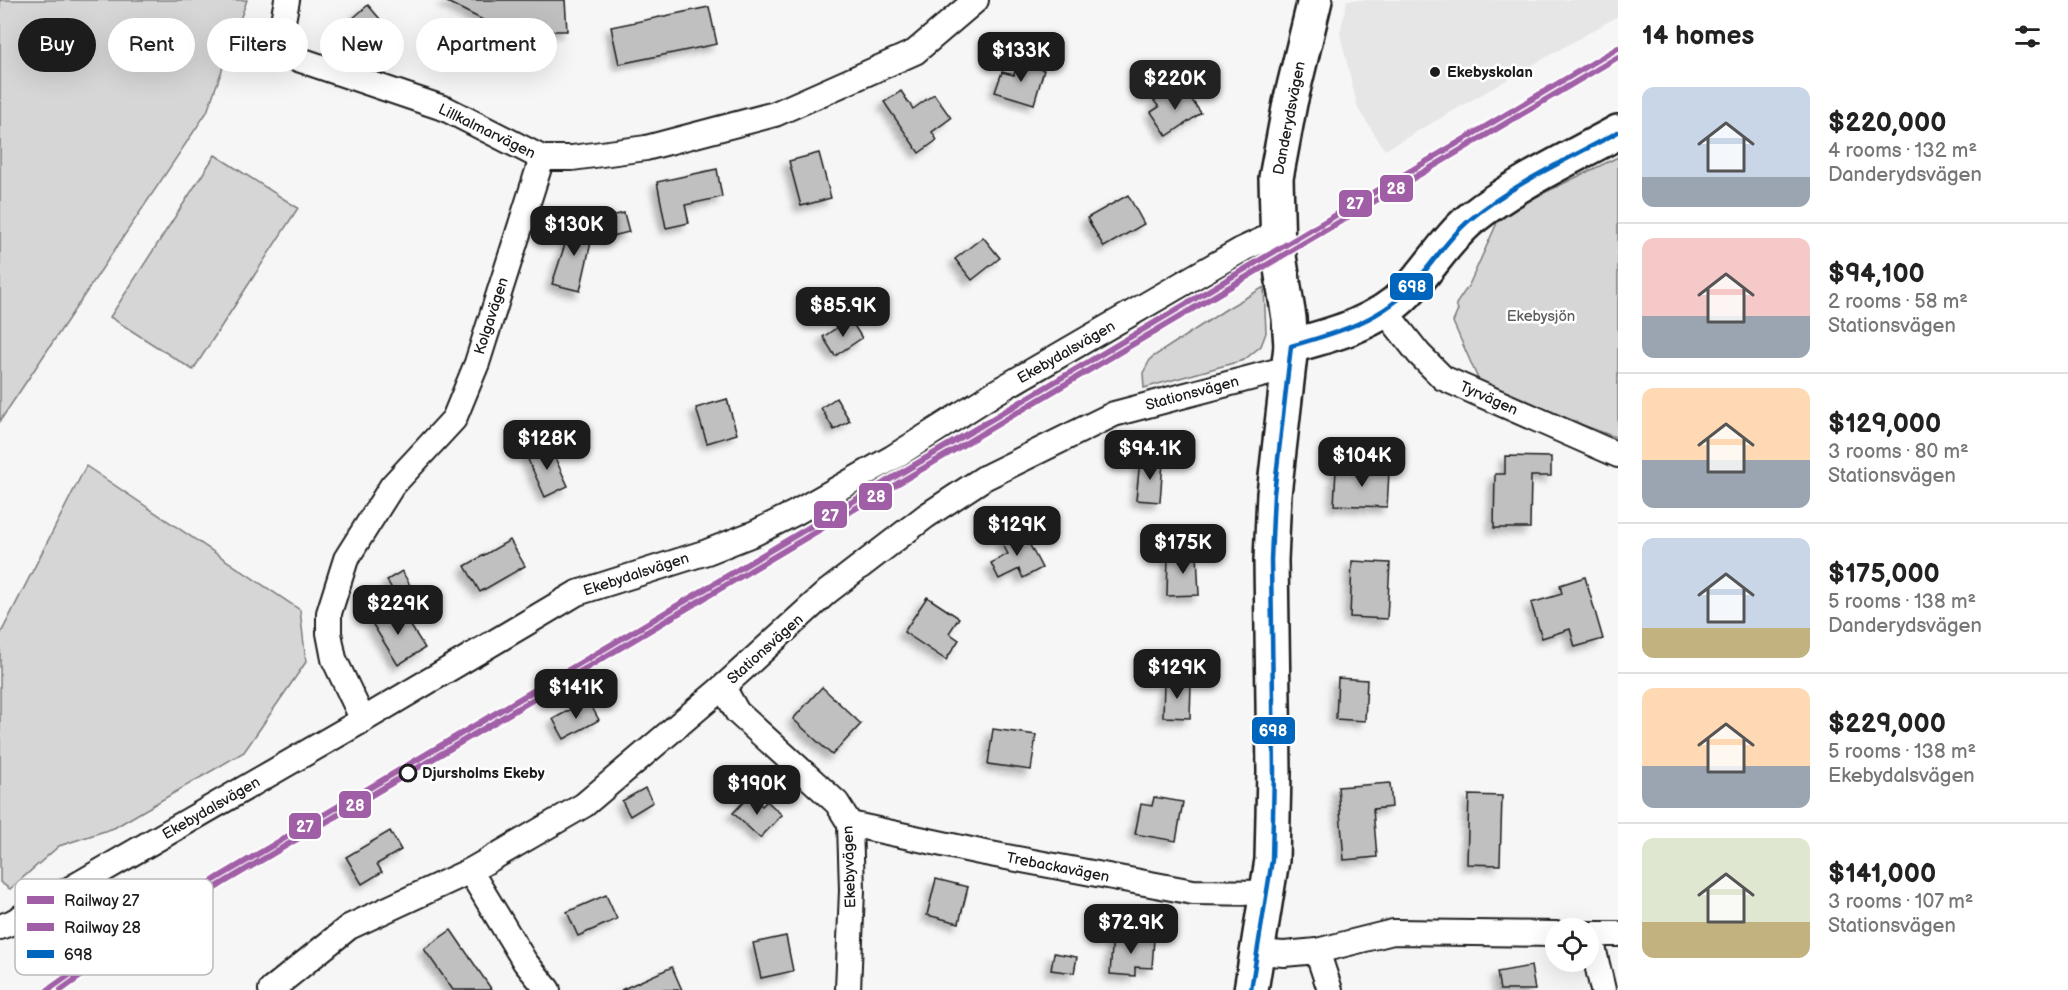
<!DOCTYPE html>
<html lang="en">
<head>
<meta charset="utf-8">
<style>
  body { margin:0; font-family:"Balsamiq Sans",sans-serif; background:#f6f6f6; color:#222; height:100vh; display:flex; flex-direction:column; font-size:22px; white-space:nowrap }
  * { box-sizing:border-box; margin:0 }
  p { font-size:20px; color:#767676 }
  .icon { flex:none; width:33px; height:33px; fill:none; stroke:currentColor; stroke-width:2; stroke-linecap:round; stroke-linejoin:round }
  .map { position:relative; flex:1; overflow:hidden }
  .sheet { display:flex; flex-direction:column; background:#fff; width:450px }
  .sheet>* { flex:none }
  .top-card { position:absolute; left:18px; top:18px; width:570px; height:54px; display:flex; gap:12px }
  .tools { position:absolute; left:1545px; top:918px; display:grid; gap:12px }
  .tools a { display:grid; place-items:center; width:54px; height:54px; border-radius:50%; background:#fff; box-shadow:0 6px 24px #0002; font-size:30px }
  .price { position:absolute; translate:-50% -51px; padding:0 14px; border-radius:12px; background:#1c1c1c; color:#fff; font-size:20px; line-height:39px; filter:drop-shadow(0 2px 3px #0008) }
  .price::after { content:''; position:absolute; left:50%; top:36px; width:18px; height:14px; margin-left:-9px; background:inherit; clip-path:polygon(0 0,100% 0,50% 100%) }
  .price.current { background:#222; color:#fff }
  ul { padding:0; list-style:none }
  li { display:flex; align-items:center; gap:18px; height:150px; padding:0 24px }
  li+li { border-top:2px solid #e0e0e0 }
  li span { display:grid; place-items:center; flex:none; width:168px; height:120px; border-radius:12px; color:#555 }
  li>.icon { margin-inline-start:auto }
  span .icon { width:72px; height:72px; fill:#fffc; stroke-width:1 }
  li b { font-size:26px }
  h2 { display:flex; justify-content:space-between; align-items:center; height:72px; padding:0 24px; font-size:26px }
  .chip { padding:0 21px; border-radius:27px; background:#fff; box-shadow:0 6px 24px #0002; font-size:21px; line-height:54px }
  .chip.current { background:#1c1c1c; color:#fff }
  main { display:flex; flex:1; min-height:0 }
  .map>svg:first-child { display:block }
</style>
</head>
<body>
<main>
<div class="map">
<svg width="1618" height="990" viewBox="0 0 1618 990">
  <defs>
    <filter id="shadow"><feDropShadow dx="-5.5" dy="5.5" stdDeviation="3" flood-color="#0004"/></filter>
  </defs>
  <rect width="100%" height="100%" fill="#f6f6f6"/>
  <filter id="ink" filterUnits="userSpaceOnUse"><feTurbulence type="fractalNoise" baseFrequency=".0167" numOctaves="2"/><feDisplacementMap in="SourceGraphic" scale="12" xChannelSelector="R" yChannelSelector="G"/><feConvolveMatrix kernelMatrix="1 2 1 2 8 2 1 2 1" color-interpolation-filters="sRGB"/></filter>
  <g filter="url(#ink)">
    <polygon fill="#e6e6e6" points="1347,0 1618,0 1618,16 1385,150 1358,109 1340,34"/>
    <g fill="#d6d6d6" stroke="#797979" stroke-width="1.5">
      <polygon points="0,0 247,0 207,112 0,421"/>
      <polygon points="215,155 298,208 193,370 110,317"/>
      <polygon points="1618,157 1618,438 1482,388 1453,322 1458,310 1456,304 1469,285 1501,214"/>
      <polygon points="1264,287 1266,333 1261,346 1244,360 1144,388 1143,373 1151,358 1228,308"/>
      <polygon points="86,466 300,610 306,662 244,752 114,828 59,846 10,889 0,882 0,635"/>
    </g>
    <g fill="#c0c0c0" stroke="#1c1c1c" stroke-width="1.5" filter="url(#shadow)">
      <polygon points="443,0 565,0 567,31 531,31 487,22"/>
      <polygon points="368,5 380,19 356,41 343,27"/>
      <polygon points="709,7 717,44 619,64 611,27"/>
      <polygon points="1018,62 1044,70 1034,104 995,92 1002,72 1014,75"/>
      <polygon points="1169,90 1174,97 1185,90 1201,113 1167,136 1151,112 1159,107 1154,101"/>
      <polygon points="901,91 913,109 934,94 951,118 932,132 937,140 919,153 884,102"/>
      <polygon points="819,153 831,198 801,206 789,161"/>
      <polygon points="717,169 722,197 685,205 689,223 666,228 657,182"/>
      <polygon points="1128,195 1144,224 1104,247 1087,218"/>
      <polygon points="624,213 629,232 608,237 603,218"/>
      <polygon points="573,220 594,229 580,291 552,284"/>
      <polygon points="983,237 1000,258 972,280 955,259"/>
      <polygon points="850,319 862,338 835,356 823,337"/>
      <polygon points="836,398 850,421 834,430 821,408"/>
      <polygon points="727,399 737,434 707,443 696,408"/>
      <polygon points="549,445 568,486 545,497 526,455"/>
      <polygon points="1505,456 1551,457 1551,476 1531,476 1530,528 1494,528 1495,474 1505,474"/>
      <polygon points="1140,460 1163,462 1160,502 1136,500"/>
      <polygon points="1336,470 1389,472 1387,507 1334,505"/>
      <polygon points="1022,530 1042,568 1023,578 1019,569 999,579 991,563 1008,554 1001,541"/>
      <polygon points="510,540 525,566 480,592 465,566"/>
      <polygon points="1197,554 1199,595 1167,596 1168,555"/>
      <polygon points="1352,561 1390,563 1387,619 1350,617"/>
      <polygon points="402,571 415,594 400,603 387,580"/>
      <polygon points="1585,577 1603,639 1575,647 1570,629 1542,638 1531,603 1562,594 1560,585"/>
      <polygon points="927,597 959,618 949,633 959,640 946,660 904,632"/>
      <polygon points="399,607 425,648 398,665 372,623"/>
      <polygon points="1338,678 1367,680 1365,721 1336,719"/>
      <polygon points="1164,683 1191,684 1190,718 1163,717"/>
      <polygon points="822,687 861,724 832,755 793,719"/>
      <polygon points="588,700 599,720 564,739 553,719"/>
      <polygon points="993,729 1036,735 1031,770 988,764"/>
      <polygon points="1390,783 1392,807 1373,809 1377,857 1344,860 1338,787"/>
      <polygon points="645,788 653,802 630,816 622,801"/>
      <polygon points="750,795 762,806 767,801 782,815 760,838 733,813"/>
      <polygon points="1469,795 1502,796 1500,865 1467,864"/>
      <polygon points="1154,797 1183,802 1176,841 1135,834 1141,804 1152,806"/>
      <polygon points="390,831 401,850 377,864 382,872 362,884 346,857"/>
      <polygon points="936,879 968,887 959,923 927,915"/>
      <polygon points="606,895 617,919 578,936 567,912"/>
      <polygon points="451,930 492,990 453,990 424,949"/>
      <polygon points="1113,935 1154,939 1152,968 1135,967 1135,976 1110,974"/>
      <polygon points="786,936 793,971 761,978 753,943"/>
      <polygon points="1054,953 1077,957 1074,973 1051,970"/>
      <polygon points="1531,966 1535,990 1500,990 1497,972"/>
      <polygon points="672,967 682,990 621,990"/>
    </g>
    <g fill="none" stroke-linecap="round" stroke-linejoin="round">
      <defs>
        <g id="street">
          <polyline points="287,0 277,52 446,109 542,158"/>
          <polyline points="1384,310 1419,354 1443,378 1618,455"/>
          <polyline points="723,687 737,712 837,803 850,824 852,890 848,990"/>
          <polyline points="363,720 334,659 329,633 329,613 346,559 392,486 454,419 477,363 542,158 572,158 646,148 775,114 915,52 976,0"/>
          <polyline points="850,824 980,852 1193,892 1267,893"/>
          <polyline points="470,871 525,962 548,990"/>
          <polyline points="0,927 13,922 363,720 577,593 707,552 755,533 795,513 892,458 996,392 1194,277 1243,249 1277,233"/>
          <polyline points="1588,934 1618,934"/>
          <polyline points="1590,934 1603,990"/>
          <polyline points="1317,951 1330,990"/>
          <polyline points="1257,952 1284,954 1317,951 1393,932 1556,934"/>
          <polyline points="271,990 349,927 470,871 584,805 723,687 827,592 926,516 984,478 1114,414 1288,368"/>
        </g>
        <g id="secondary">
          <path d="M1291,346C1331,335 1376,324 1406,293C1428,271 1448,237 1472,218C1516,183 1569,159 1618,132"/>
          <polyline points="1251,990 1272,860 1274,772 1271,560 1274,494 1291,346 1289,318 1278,250 1276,178 1290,103 1315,0"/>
        </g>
      </defs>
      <use href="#street" stroke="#1c1c1c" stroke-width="28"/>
      <use href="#secondary" stroke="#1c1c1c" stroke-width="38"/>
      <use href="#street" stroke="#fff" stroke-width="24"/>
      <use href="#secondary" stroke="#fff" stroke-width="33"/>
      <defs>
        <path id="bus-1" d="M1251,990L1272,860L1274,772L1271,560L1274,494L1291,346C1337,333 1383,320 1415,283C1434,261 1450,236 1472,218C1516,182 1569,159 1618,132"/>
      </defs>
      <use href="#bus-1" stroke="#fff" stroke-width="9"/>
      <use href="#bus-1" stroke="#0065bd" stroke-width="4.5"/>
      <defs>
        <polyline id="rail-1" points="48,990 96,956 219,877 1618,48"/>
        <polyline id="rail-2" points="61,990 100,962 223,883 1618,57"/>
      </defs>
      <use href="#rail-1" stroke="#fff" stroke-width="10"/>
      <use href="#rail-2" stroke="#fff" stroke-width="10"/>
      <use href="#rail-1" stroke="#a05ea6" stroke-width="6"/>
      <use href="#rail-2" stroke="#a05ea6" stroke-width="6"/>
    </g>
  </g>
  <circle fill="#1c1c1c" stroke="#fff" stroke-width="2" cx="1435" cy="72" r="6"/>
  <circle fill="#fff" stroke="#1c1c1c" stroke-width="3" cx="408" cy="773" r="8"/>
  <g text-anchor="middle" stroke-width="5" stroke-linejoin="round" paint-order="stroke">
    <g font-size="15" font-weight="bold" fill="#1c1c1c" stroke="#fff" text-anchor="start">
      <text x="1447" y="77">Ekebyskolan</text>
    </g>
    <g font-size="15" fill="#1c1c1c" stroke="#fff">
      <text transform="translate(1289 118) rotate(-79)" y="5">Danderydsvägen</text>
      <text transform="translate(487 131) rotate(26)" y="5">Lillkalmarvägen</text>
      <text transform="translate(491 316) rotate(-72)" y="5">Kolgavägen</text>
      <text transform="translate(1066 352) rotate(-30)" y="5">Ekebydalsvägen</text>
      <text transform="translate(1192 393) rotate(-15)" y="5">Stationsvägen</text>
      <text transform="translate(1489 398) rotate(24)" y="5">Tyrvägen</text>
      <text transform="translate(636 574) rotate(-18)" y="5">Ekebydalsvägen</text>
      <text transform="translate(765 649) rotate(-42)" y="5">Stationsvägen</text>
      <text transform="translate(211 808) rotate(-30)" y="5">Ekebydalsvägen</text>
      <text transform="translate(849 867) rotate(-92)" y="5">Ekebyvägen</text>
      <text transform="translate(1058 867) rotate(11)" y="5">Trebackavägen</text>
    </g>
    <g font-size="15" fill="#5d5d5d" stroke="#fff">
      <text x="1541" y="321">Ekebysjön</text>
    </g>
    <g font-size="15" font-weight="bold" fill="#1c1c1c" stroke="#fff" text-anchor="start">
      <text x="422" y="778">Djursholms Ekeby</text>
    </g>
  </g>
  <rect x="15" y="879" width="198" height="96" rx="9" fill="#fff" stroke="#bbb" stroke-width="1.5"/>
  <rect x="27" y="896" width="27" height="8" fill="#a05ea6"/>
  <rect x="27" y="923" width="27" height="8" fill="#a05ea6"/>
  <rect x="27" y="950" width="27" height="8" fill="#0065bd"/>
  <g font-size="16" fill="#1c1c1c">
    <text x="64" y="906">Railway 27</text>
    <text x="64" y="933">Railway 28</text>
    <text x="64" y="960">698</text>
  </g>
  <g stroke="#fff" stroke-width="2">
    <rect x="1379" y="174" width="35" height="29" rx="6" fill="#a05ea6"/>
    <rect x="1338" y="189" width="35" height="29" rx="6" fill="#a05ea6"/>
    <rect x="1389" y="272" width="45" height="29" rx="6" fill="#0065bd"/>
    <rect x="858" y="482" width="35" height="29" rx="6" fill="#a05ea6"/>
    <rect x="813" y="500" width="35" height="29" rx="6" fill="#a05ea6"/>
    <rect x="1251" y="716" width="45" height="29" rx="6" fill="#0065bd"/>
    <rect x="338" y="790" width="34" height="29" rx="6" fill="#a05ea6"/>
    <rect x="288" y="812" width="34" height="28" rx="6" fill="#a05ea6"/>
  </g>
  <g font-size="16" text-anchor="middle" font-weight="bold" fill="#fff">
    <text x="1396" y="194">28</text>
    <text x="1355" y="209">27</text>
    <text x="1412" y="292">698</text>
    <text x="876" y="502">28</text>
    <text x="830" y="521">27</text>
    <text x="1273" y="736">698</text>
    <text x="355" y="811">28</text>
    <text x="305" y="832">27</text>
  </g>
</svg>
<div class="tools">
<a><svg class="icon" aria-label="locate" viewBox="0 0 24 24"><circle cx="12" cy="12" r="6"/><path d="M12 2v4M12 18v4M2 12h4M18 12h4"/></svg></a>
</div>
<b class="price" style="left:1021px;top:83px">$133K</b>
<b class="price current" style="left:1175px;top:111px">$220K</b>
<b class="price" style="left:574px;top:257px">$130K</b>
<b class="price" style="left:843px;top:338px">$85.9K</b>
<b class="price" style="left:547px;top:471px">$128K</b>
<b class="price" style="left:1150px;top:481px">$94.1K</b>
<b class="price" style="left:1362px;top:488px">$104K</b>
<b class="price" style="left:1017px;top:557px">$129K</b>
<b class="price" style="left:1183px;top:575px">$175K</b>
<b class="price" style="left:398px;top:636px">$229K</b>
<b class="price" style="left:1177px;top:700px">$129K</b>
<b class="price" style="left:576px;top:720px">$141K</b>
<b class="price" style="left:757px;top:816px">$190K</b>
<b class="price" style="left:1131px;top:955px">$72.9K</b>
<div class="top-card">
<a class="chip current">Buy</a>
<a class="chip">Rent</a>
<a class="chip">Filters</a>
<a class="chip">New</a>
<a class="chip">Apartment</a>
</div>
</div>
<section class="sheet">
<h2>14 homes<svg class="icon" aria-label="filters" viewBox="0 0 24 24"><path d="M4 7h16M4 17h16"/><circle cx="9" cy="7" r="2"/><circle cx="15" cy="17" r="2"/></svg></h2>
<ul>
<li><span style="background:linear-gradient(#c9d6e8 75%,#9aa5b1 0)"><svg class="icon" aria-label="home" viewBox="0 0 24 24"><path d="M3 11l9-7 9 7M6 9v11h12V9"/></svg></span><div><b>$220,000</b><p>4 rooms · 132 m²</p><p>Danderydsvägen</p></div></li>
<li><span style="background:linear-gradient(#f6c9c9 65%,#9aa5b1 0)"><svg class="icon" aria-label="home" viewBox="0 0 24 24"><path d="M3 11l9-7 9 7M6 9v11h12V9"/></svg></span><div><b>$94,100</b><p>2 rooms · 58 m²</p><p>Stationsvägen</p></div></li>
<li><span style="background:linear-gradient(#ffd9b3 60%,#9aa5b1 0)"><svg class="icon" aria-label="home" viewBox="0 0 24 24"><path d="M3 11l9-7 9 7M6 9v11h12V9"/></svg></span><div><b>$129,000</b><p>3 rooms · 80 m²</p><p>Stationsvägen</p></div></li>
<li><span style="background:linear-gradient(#c9d6e8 75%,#c2b280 0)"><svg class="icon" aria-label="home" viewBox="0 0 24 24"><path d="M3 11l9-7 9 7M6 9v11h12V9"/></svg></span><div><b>$175,000</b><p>5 rooms · 138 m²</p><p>Danderydsvägen</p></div></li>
<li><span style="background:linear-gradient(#ffd9b3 65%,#9aa5b1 0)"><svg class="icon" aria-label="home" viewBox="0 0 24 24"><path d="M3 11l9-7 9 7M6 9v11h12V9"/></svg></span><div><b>$229,000</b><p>5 rooms · 138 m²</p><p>Ekebydalsvägen</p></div></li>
<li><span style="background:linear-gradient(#dfe7d0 70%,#c2b280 0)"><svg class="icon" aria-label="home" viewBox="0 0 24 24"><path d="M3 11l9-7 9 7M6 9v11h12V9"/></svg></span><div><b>$141,000</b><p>3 rooms · 107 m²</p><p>Stationsvägen</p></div></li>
</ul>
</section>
</main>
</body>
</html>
